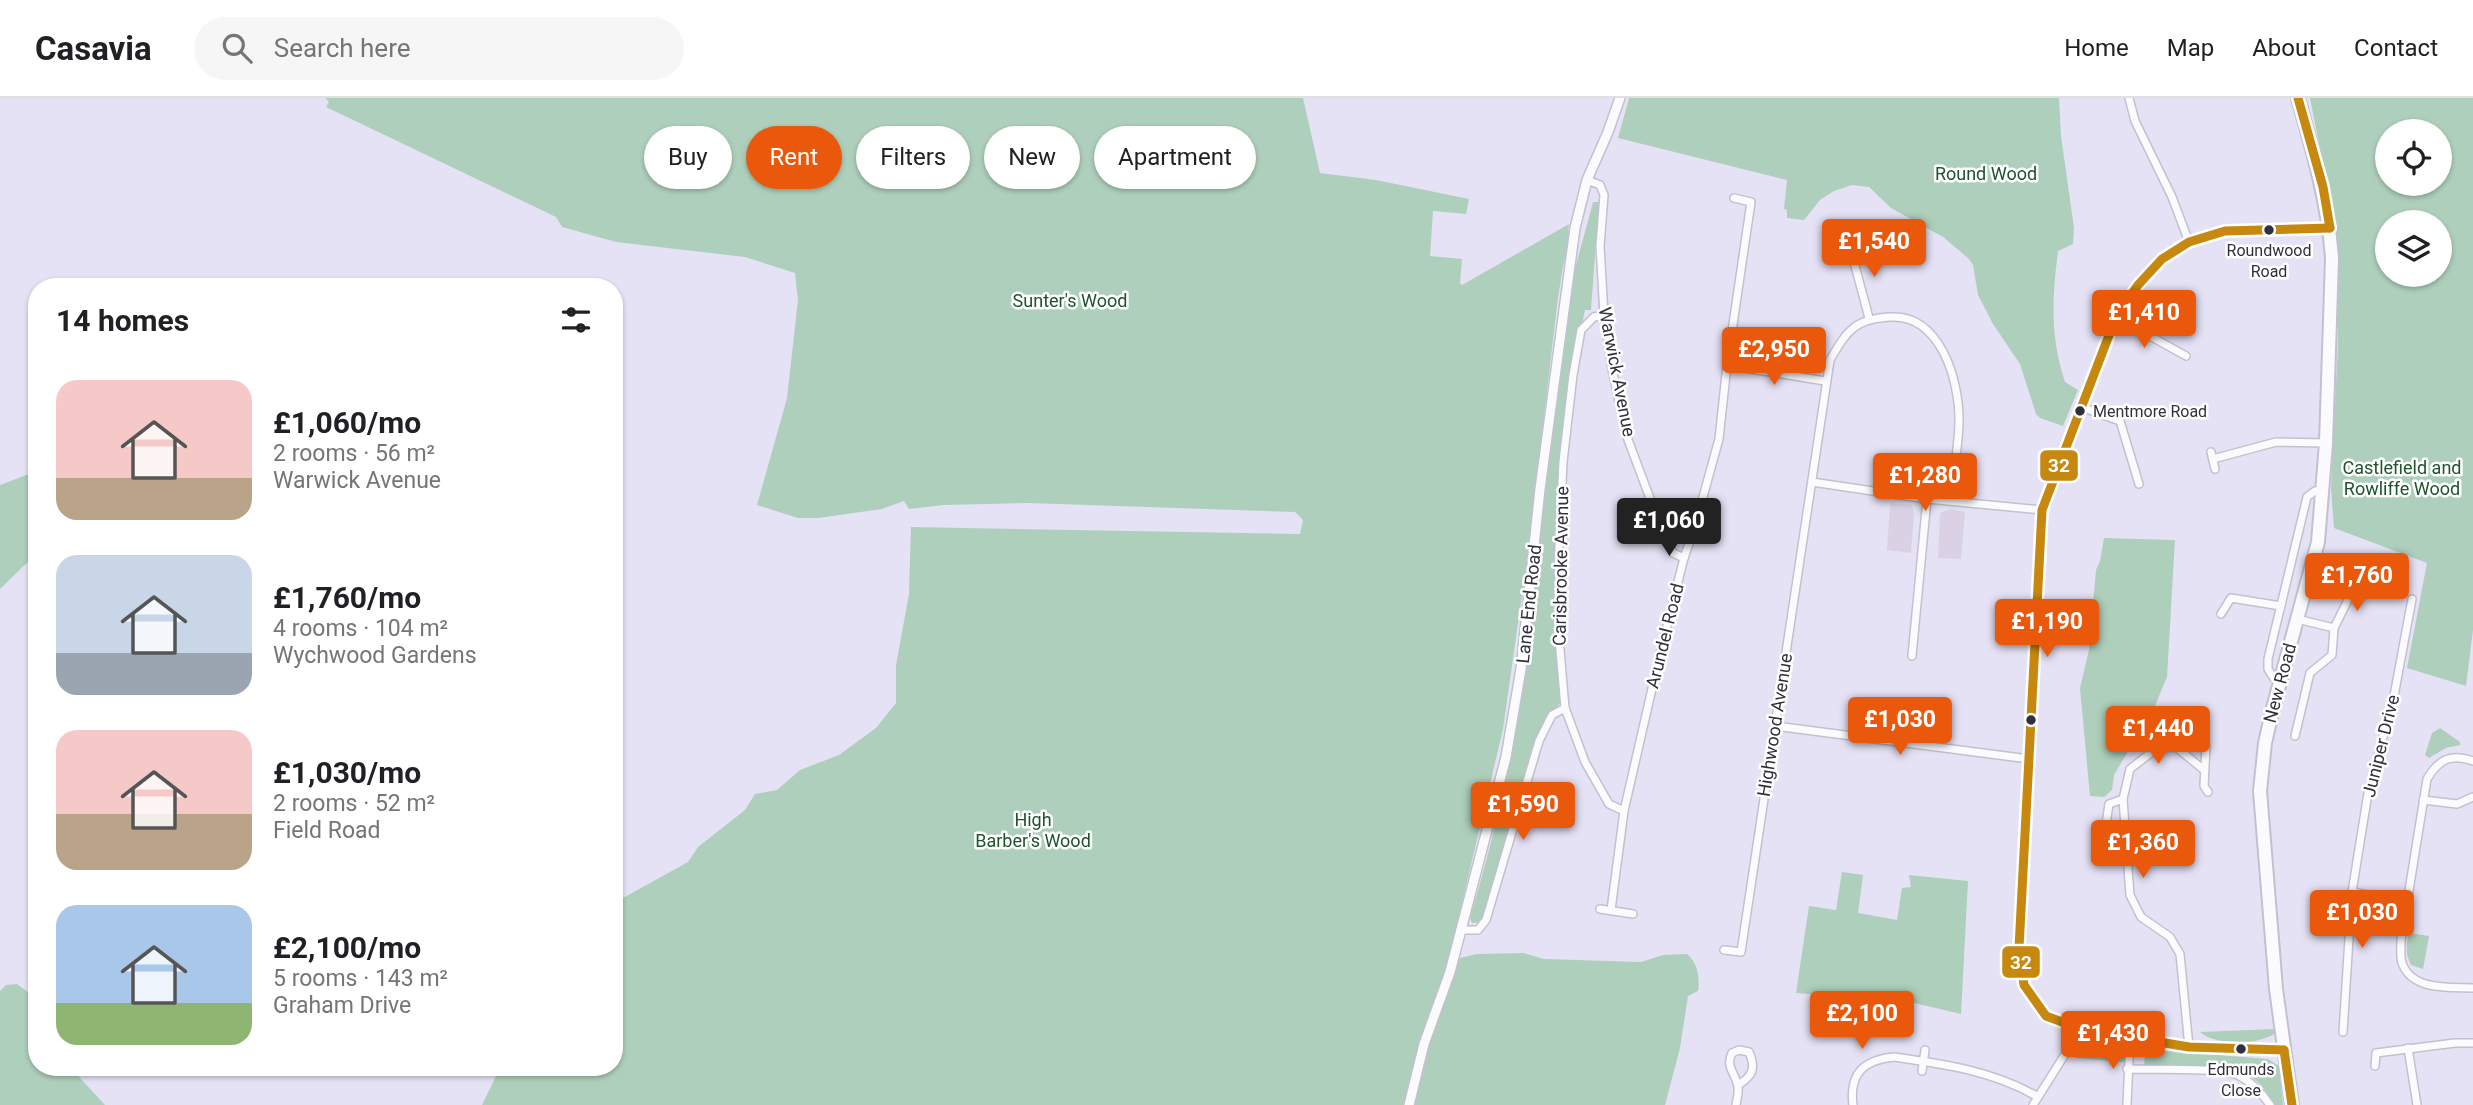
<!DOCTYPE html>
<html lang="en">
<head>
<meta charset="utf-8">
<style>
  body { margin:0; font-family:Roboto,sans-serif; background:#f6f6f6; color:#202124; height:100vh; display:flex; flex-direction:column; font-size:26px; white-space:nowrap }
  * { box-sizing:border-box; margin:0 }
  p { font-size:23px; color:#757577 }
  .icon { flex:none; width:38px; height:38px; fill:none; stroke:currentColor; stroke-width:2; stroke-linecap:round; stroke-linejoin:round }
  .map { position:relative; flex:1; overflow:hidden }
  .drawer { position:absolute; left:28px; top:180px; width:595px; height:798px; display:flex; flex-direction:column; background:#fff; border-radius:28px; box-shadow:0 2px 5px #0004 }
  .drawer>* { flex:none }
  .hud { position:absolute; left:644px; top:28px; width:665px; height:63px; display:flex; gap:14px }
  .buttons { position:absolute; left:2375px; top:21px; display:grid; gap:14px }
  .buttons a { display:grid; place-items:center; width:77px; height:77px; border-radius:50%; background:#fff; box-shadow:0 2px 5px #0004; font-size:35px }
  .price { position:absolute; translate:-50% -60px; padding:0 16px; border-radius:7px; background:#ea580c; color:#fff; font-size:23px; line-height:46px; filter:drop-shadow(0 2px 4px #0008) }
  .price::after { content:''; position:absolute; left:50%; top:42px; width:21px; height:16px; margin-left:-10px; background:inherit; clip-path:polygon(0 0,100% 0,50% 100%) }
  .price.selected { background:#222; color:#fff }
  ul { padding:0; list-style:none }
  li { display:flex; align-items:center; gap:21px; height:175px; padding:0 28px }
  li span { display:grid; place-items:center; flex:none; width:196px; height:140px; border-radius:21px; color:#555 }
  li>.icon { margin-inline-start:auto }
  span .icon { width:84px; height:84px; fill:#fffc; stroke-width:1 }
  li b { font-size:30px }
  h2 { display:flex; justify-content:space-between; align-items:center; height:84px; padding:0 28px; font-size:30px }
  .tag { padding:0 24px; border-radius:32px; background:#fff; box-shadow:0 2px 5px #0004; font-size:24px; line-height:63px }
  .tag.selected { background:#ea580c; color:#fff }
  header { display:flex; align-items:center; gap:42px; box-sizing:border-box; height:98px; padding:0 35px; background:#fff; border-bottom:2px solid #e0e0e0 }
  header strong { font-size:33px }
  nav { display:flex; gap:38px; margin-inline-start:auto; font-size:24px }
  .search { width:490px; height:63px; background:#f6f6f6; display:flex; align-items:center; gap:18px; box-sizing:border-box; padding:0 24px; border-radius:38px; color:#757577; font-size:26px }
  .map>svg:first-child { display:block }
</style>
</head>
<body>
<header>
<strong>Casavia</strong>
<div class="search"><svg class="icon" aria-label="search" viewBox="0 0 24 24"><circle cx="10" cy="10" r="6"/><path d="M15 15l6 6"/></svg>Search here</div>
<nav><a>Home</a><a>Map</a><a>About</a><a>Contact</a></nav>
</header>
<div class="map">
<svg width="2473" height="1007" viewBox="0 0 2473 1007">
  <rect width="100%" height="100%" fill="#e6e2f5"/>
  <g fill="#dbd1e5">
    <polygon points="1890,405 1912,407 1914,416 1911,455 1887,452"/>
    <polygon points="1950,411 1965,414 1961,461 1938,460 1940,415"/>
  </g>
  <g fill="#aecfbb" fill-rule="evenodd">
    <polygon points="325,0 1303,0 1320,75 1376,82 1469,101 1466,116 1433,113 1430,158 1462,161 1460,185 1462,187 1569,126 1568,133 1573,132 1563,168 1558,200 1526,469 1503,631 1443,886 1421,938 1403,1007 482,1007 500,970 614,970 614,805 688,764 698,749 745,712 755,696 777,692 800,672 839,657 876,630 896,605 896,567 909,496 911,429 1300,436 1303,422 1295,414 1029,405 944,407 909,411 904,403 882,411 818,420 798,420 757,407 787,300 798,202 795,175 745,159 616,144 562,129 556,119 326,9 329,4"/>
    <path d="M1629,0H2059L2061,38L2074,130L2073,146L2058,153C2052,200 2050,239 2065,284L2078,292L2063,328L2040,320L2036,316L2020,266L1993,226L1978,197L1973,167L1968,160L1943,139L1891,110L1869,89L1852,87L1834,93L1820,102L1804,122L1787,120V112L1784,111L1787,82L1618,40Z"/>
    <path d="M2310,0H2473V532L2466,588L2407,570L2427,465L2334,430L2331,390L2338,246L2336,134ZM2387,33H2440V86H2387ZM2387,124H2440V177H2387Z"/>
    <path d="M1593,104H1599L1591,212H1585C1557,340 1546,473 1562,603L1553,613L1532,658L1483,824L1472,825L1470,820C1502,714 1524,603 1535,492C1544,399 1548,305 1566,213C1572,176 1584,140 1593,104Z"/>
    <polygon points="37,373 37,455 0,491 0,387"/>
    <polygon points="2104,440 2175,442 2167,579 2147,627 2137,638 2114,677 2112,692 2104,699 2090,698 2080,590 2089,552 2096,472 2100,463"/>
    <polygon points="2440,630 2460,644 2460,647 2446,650 2429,660 2425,657 2432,635"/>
    <polygon points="1842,774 1863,777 1858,815 1897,822 1902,790 1911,789 1909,777 1968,783 1961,916 1910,904 1796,895 1809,808 1836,812"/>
    <path d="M2409,835L2429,838L2423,871L2411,867C2405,855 2406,847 2409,835Z"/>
    <path d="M1523,855L1544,861L1641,864L1663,857L1687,856C1698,865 1700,880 1698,893L1688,898L1680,950L1665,1007H1412L1428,947L1455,868L1460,860L1477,856Z"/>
    <polygon points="17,886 33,898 37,905 37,970 74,970 80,980 105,1007 0,1007 0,893 6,887"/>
    <path d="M2274,931V936C2257,947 2216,948 2200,934Z"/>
    <polygon points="2091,941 2116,944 2125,955 2124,964 2076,960 2087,942"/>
    <path d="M2156,952L2268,961L2279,968L2283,1007H2275C2270,999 2262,986 2254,981C2229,963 2174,968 2144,968L2145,955Z"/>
  </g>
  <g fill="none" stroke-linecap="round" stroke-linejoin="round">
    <defs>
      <g id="minor">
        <polyline points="2129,0 2135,23 2172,99 2189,144"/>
        <polyline points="1587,82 1600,87 1604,97 1600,148 1604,217 1612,271 1627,339 1657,419 1673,455 1684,460"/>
        <polyline points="1850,149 1869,220"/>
        <polyline points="1834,153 1875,146"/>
        <polyline points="1604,217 1594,219 1581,232 1573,277 1563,364 1559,451 1559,540 1565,610 1585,664 1609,706 1624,713"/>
        <polyline points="2116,219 2186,258"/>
        <polyline points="1727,267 1825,283"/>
        <polyline points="2081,309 2120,323 2139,386"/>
        <polyline points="2211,354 2215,371"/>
        <polyline points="2213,361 2276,344 2326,345"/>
        <polyline points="1812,384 1927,401 2042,412"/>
        <polyline points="2221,516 2231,500 2281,508"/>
        <polyline points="2334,530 2347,504 2350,491"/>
        <polyline points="1912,558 1927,401"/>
        <polyline points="2281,581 2273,579 2268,571 2268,561 2307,399 2315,393 2323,392"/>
        <polyline points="1775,628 2029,661"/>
        <polyline points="2295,638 2310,575 2332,557 2334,530 2297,521"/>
        <polyline points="2206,648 2204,688 2208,694"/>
        <path d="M2473,663C2451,655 2439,661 2427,681L2401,842C2401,849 2400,859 2402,865C2412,893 2449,889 2473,890"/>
        <polyline points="2123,701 2130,671 2157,650 2176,649 2204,672"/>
        <polyline points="2423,702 2457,706 2473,699"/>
        <polyline points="2124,731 2106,726 2109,706 2123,701 2130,797 2141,819 2170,839 2180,856 2189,949"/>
        <polyline points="2352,794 2368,695 2394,598 2412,501"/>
        <polyline points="1600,811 1633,816"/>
        <polyline points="1611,812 1624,713 1659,560 1684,460 1695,428 1719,341 1727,267 1751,104 1734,100"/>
        <polyline points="1460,832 1478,832 1486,822 1539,643 1552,617 1565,610"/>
        <path d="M1724,852L1741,854L1830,262C1847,233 1854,221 1890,219C1940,216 1959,281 1959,322C1959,348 1953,376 1950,402"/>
        <polyline points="2343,934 2352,794 2408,804"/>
        <polyline points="2408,950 2417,1007"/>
        <polyline points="2284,952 2189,949 2081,931 2046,918 2024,887 2019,850 2042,412 2116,219 2138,187 2162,161 2189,144 2225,133 2329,130"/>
        <polyline points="2375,968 2376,955 2455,945 2473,945"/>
        <path d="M2127,971C2153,972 2217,969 2238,977C2252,984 2261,994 2270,1007"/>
        <polyline points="1922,973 1925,952"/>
        <path d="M1736,1007C1737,1001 1739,994 1738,989C1736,975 1725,970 1732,955L1739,952L1749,954C1756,970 1753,978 1738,987"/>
        <path d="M1853,1007C1849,975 1864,962 1894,959C1944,966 1994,973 2038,999"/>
        <polyline points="2033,1007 2081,931"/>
        <polyline points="2127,1007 2130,939"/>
      </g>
      <polyline id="tertiary" points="1409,1007 1424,946 1450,874 1506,659 1521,571 1540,391 1575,130 1587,82 1608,34 1620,0"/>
      <path id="trunk" d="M2292,1007L2276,891L2260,693L2265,645L2273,610L2318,444L2326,345L2332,160C2328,105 2313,53 2298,0"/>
    </defs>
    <use href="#minor" stroke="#c3c0cf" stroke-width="10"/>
    <use href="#tertiary" stroke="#c3c0cf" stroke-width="12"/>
    <use href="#trunk" stroke="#c3c0cf" stroke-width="16"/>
    <use href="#minor" stroke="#fbfbfe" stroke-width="7"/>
    <use href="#tertiary" stroke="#fbfbfe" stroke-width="9"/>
    <use href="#trunk" stroke="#fbfbfe" stroke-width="12"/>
    <defs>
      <g id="bus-1">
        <polyline points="2298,0 2323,89 2330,130"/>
        <polyline points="2284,952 2189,949 2081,931 2046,918 2024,887 2019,850 2042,412 2116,219 2138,187 2162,161 2189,144 2225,133 2330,130"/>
        <polyline points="2284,952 2292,1007"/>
      </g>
    </defs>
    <use href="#bus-1" stroke="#fff" stroke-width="14"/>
    <use href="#bus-1" stroke="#c6880f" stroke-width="9"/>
  </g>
  <g fill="#322f3c" stroke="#fff" stroke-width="2.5">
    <circle cx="2269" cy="132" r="6"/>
    <circle cx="2080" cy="313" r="6"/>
    <circle cx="2031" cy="622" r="6"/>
    <circle cx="2241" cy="951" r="6"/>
  </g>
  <g text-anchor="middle" stroke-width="5" stroke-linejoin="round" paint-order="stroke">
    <g font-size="16" fill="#322f3c" stroke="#fff">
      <text x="2269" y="158">Roundwood<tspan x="2269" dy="21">Road</tspan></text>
      <text x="2093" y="319" text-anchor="start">Mentmore Road</text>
      <text x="2241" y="977">Edmunds<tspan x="2241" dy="21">Close</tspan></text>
    </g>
    <g font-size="18" fill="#1e532b" stroke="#fff">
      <text x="1986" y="82">Round Wood</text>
      <text x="1070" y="209">Sunter's Wood</text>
      <text x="2402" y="376">Castlefield and<tspan x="2402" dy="21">Rowliffe Wood</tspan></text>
      <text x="1033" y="728">High<tspan x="1033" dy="21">Barber's Wood</tspan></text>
    </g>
    <g font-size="18" fill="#322f3c" stroke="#fff">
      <text transform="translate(1617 274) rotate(79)" y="6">Warwick Avenue</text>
      <text transform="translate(1561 468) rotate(-89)" y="6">Carisbrooke Avenue</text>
      <text transform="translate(1529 506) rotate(-84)" y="6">Lane End Road</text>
      <text transform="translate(1665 538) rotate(-76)" y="6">Arundel Road</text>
      <text transform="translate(2280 585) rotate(-75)" y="6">New Road</text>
      <text transform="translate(1775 627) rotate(-81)" y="6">Highwood Avenue</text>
      <text transform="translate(2381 648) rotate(-76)" y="6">Juniper Drive</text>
    </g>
  </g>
  <g stroke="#fff" stroke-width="2.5">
    <rect x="2039" y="351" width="40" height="33" rx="7" fill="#c6880f"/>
    <rect x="2001" y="847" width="40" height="34" rx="7" fill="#c6880f"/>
  </g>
  <g font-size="19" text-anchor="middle" font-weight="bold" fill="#fff">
    <text x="2059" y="374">32</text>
    <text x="2021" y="871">32</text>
  </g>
</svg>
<div class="buttons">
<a><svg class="icon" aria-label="locate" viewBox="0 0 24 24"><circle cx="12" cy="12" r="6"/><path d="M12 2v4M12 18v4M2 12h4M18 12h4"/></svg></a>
<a><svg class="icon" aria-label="layers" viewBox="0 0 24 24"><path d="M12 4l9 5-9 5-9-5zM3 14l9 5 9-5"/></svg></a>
</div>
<b class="price" style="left:1874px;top:181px">£1,540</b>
<b class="price" style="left:2144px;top:252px">£1,410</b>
<b class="price" style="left:1774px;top:289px">£2,950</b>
<b class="price" style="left:1925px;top:415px">£1,280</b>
<b class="price selected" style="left:1669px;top:460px">£1,060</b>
<b class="price" style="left:2357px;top:515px">£1,760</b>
<b class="price" style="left:2047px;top:561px">£1,190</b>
<b class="price" style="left:1900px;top:659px">£1,030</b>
<b class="price" style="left:2158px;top:668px">£1,440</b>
<b class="price" style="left:1523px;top:744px">£1,590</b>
<b class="price" style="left:2143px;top:782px">£1,360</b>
<b class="price" style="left:2362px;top:852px">£1,030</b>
<b class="price" style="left:1862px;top:953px">£2,100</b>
<b class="price" style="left:2113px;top:973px">£1,430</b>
<div class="hud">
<a class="tag">Buy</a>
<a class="tag selected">Rent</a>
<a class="tag">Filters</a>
<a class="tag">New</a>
<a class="tag">Apartment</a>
</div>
<section class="drawer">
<h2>14 homes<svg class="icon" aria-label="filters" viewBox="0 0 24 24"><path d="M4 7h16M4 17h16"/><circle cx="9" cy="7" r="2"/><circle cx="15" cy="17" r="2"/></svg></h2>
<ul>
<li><span style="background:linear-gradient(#f6c9c9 70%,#b9a48a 0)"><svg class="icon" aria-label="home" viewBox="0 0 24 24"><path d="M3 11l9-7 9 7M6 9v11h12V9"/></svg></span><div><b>£1,060/mo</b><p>2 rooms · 56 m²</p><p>Warwick Avenue</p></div></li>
<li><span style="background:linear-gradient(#c9d6e8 70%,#9aa5b1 0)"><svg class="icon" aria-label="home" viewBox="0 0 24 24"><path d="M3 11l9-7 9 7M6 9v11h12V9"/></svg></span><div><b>£1,760/mo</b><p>4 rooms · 104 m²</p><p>Wychwood Gardens</p></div></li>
<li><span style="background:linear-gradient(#f6c9c9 60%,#b9a48a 0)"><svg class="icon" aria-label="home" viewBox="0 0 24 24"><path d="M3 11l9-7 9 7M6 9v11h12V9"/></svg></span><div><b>£1,030/mo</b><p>2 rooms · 52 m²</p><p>Field Road</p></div></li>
<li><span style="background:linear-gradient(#a9c7e8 70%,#8fb573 0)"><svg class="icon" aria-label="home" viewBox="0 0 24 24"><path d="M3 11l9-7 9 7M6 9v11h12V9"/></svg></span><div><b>£2,100/mo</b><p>5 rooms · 143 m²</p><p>Graham Drive</p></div></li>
</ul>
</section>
</div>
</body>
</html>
